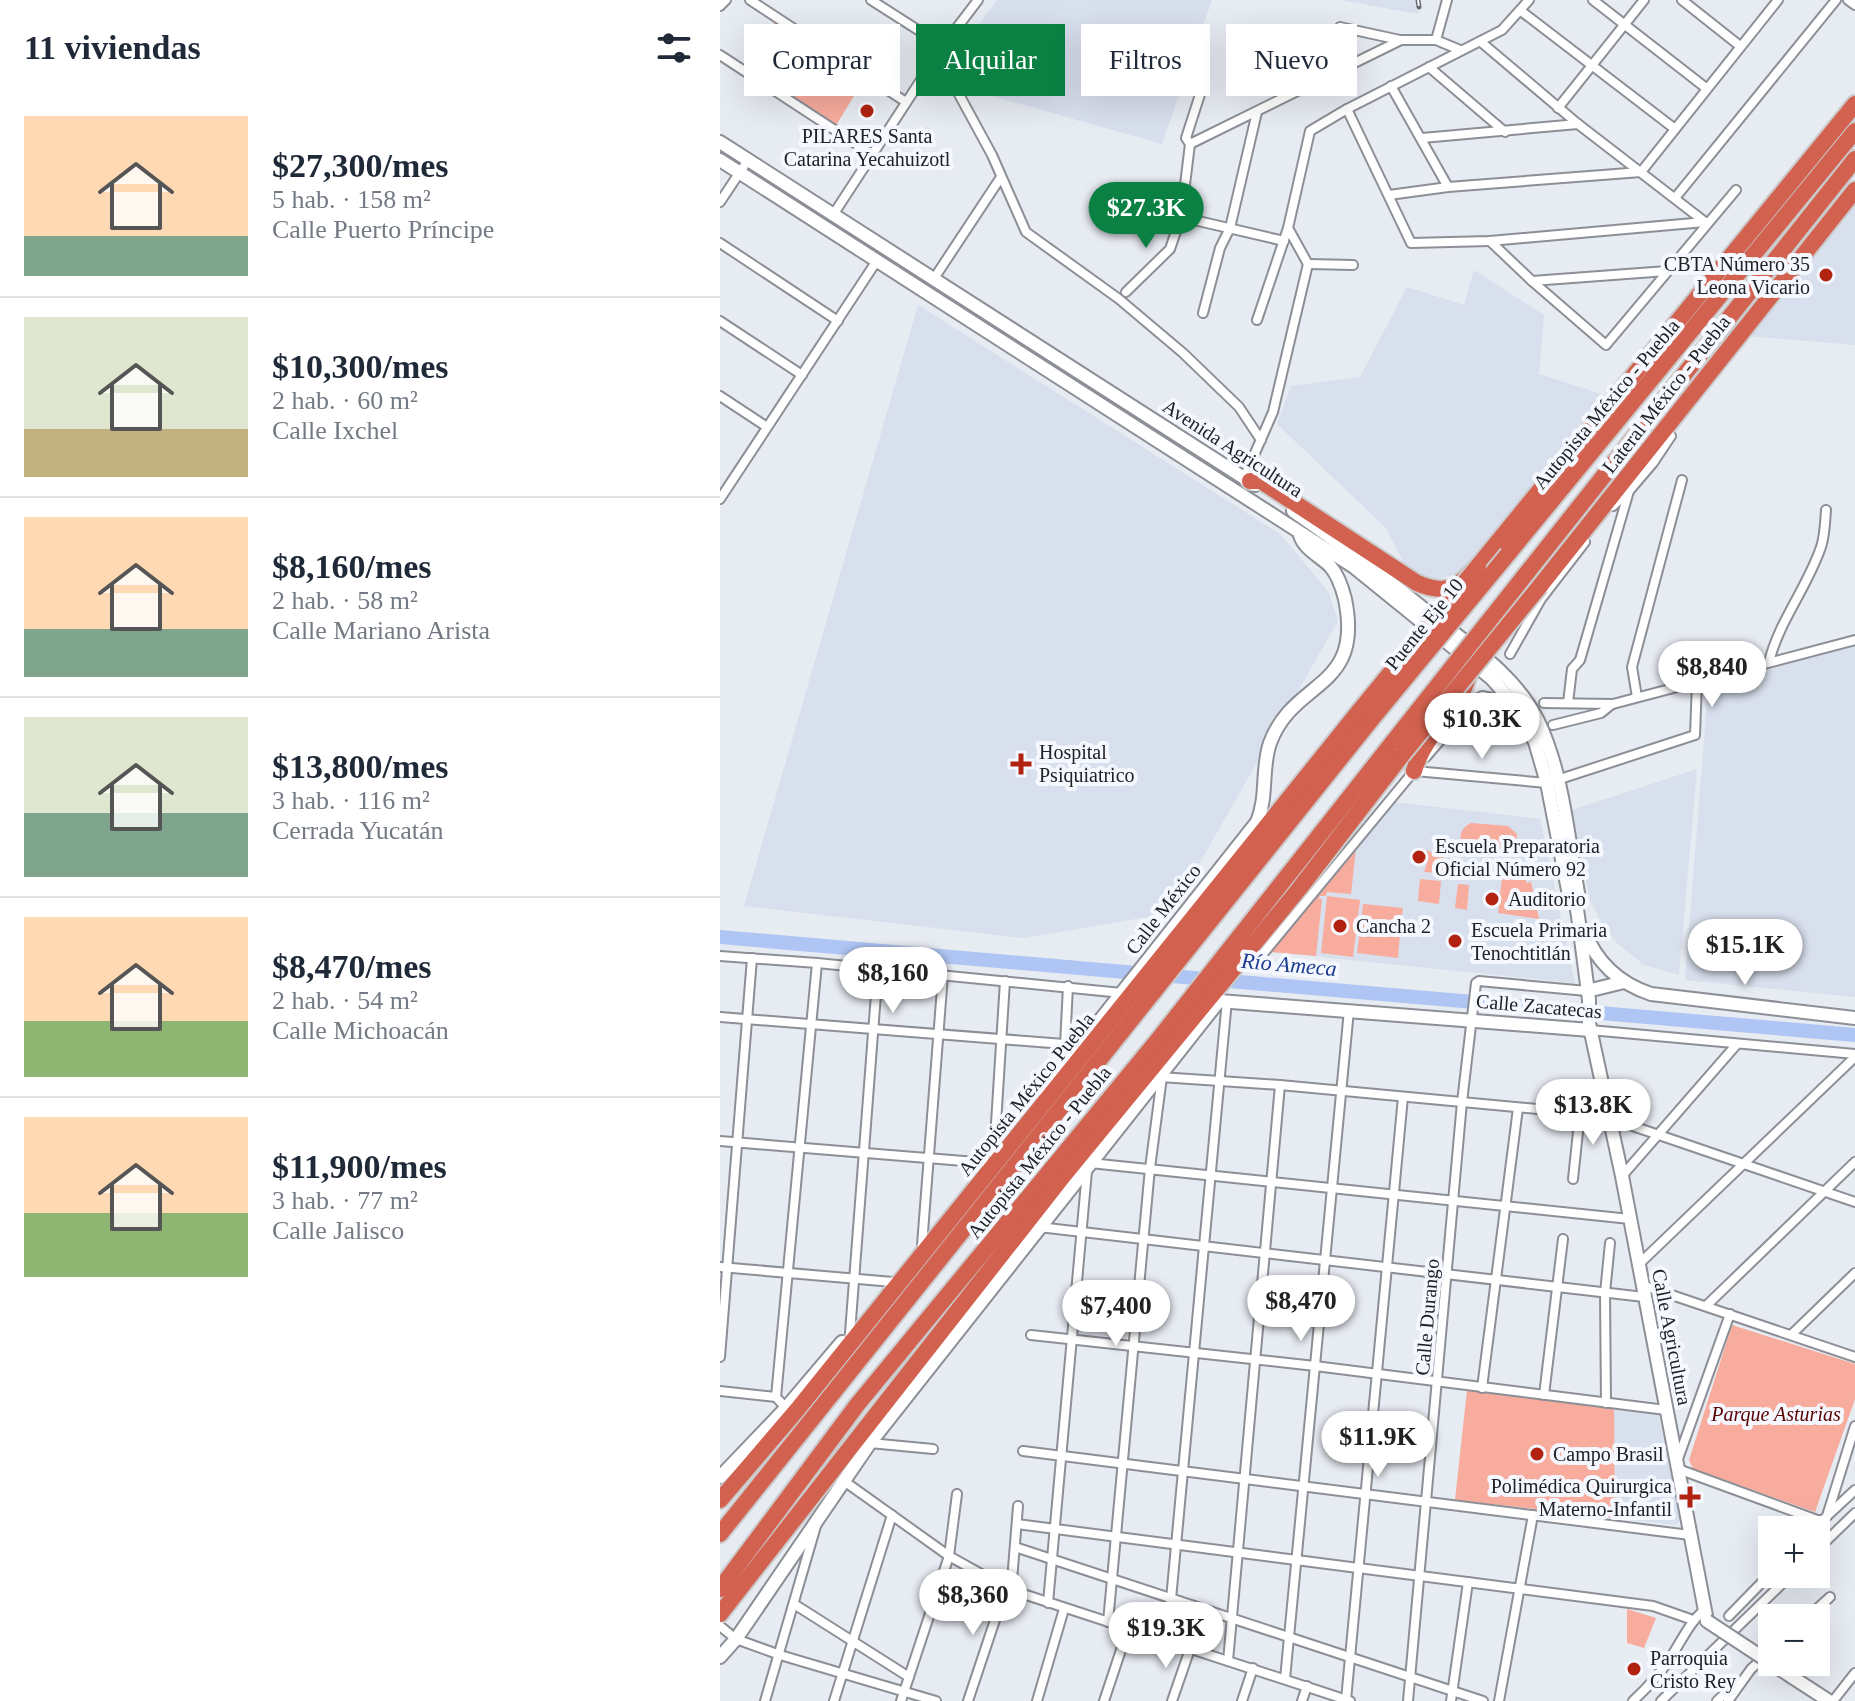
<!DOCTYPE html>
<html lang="es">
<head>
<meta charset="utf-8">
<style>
  body { margin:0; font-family:"Times New Roman",serif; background:#f2f2f3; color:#1f2937; height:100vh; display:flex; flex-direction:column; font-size:30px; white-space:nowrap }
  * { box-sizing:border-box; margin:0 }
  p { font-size:26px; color:#747a83 }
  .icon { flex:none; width:44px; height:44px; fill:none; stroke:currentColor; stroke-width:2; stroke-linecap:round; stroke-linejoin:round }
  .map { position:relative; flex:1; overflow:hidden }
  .sheet { display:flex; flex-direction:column; background:#fff; width:720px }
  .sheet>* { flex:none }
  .hud { position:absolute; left:24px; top:24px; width:760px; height:72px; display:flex; gap:16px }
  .tools { position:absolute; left:1038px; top:1516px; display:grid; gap:16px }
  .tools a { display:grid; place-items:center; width:72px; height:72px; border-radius:0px; background:#fff; box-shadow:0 8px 32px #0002; font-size:40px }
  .price { position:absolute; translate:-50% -68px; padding:0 18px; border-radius:28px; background:#fff; color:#222; font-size:26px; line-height:52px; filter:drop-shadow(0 2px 4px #0008) }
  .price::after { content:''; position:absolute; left:50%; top:48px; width:24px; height:18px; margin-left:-12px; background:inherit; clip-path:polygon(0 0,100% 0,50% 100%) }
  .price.on { background:#0b8043; color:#fff }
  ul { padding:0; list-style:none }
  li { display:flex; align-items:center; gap:24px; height:200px; padding:0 24px }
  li+li { border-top:2px solid #e0e1e3 }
  li span { display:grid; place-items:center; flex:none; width:224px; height:160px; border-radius:0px; color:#555 }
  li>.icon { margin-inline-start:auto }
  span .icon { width:96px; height:96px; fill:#fffc; stroke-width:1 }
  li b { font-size:34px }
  h2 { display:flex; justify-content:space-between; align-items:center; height:96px; padding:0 24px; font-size:34px }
  .tag { padding:0 28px; border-radius:0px; background:#fff; box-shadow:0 8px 32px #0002; font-size:28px; line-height:72px }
  .tag.on { background:#0b8043; color:#fff }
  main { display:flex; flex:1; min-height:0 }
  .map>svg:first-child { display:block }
</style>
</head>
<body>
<main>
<section class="sheet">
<h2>11 viviendas<svg class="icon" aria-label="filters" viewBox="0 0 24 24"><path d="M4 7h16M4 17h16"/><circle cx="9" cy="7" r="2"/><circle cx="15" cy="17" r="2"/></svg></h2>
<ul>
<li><span style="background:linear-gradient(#ffd9b3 75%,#7fa58c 0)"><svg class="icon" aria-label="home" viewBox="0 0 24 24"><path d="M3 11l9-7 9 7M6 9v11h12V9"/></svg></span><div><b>$27,300/mes</b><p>5 hab. · 158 m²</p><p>Calle Puerto Príncipe</p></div></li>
<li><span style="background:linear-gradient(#dfe7d0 70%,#c2b280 0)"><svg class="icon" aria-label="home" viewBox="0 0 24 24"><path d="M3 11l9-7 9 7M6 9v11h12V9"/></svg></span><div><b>$10,300/mes</b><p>2 hab. · 60 m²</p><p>Calle Ixchel</p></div></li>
<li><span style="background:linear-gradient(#ffd9b3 70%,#7fa58c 0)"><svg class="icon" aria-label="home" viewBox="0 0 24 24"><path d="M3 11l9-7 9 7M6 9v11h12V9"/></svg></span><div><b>$8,160/mes</b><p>2 hab. · 58 m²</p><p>Calle Mariano Arista</p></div></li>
<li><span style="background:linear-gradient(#dfe7d0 60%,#7fa58c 0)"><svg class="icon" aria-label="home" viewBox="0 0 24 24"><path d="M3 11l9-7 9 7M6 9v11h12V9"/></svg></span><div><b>$13,800/mes</b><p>3 hab. · 116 m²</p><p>Cerrada Yucatán</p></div></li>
<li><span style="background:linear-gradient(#ffd9b3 65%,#8fb573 0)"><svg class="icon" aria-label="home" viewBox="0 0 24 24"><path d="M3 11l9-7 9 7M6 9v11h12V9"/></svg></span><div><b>$8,470/mes</b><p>2 hab. · 54 m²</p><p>Calle Michoacán</p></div></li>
<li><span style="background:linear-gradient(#ffd9b3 60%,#8fb573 0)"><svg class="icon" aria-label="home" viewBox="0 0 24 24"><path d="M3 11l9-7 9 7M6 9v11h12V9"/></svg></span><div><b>$11,900/mes</b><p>3 hab. · 77 m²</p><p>Calle Jalisco</p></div></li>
</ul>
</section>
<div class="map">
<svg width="1135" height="1701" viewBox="0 0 1135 1701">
  <rect width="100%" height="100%" fill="#e7ebf2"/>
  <g fill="#d8dfed">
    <polygon points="277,0 492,0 442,144 254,91 251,35"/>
    <polygon points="619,0 697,0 699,14"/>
    <polygon points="1135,202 1135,345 1028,336 1100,247"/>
    <polygon points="754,270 824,315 819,374 884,395 754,564 740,575 718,578 701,576 684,563 665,527 557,424 571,386 640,377 687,287 744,305"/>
    <polygon points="198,305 560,534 608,591 618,621 451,913 303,938 24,906"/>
    <polygon points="1135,641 1135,997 965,980 988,690"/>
    <polygon points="977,769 959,975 924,965 897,943 885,929 870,900 852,810"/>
    <polygon points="674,802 820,819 855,983 551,952"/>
    <polygon points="894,1408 938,1413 960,1520 956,1525 895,1518"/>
  </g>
  <g fill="#f8ac9d">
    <polygon points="55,21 145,78 115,127 27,71"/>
    <path d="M751,823L788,826L797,834L796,843L787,852L749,849L742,844C738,835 742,827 751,823Z"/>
    <polygon points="636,849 631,894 607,892 606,896 600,896 599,899 602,899 596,956 551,952"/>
    <polygon points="705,850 724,856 723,873 704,872 708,860"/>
    <polygon points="782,877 806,877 806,883 811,882 819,919 778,913"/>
    <polygon points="700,879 721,881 719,904 698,901"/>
    <polygon points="738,884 749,885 747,910 735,908"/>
    <polygon points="607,896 640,900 633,957 601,953"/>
    <polygon points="643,904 683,908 680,932 640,928"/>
    <polygon points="640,930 680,934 678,958 637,953"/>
    <polygon points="1012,1325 1135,1364 1135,1399 1095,1512 973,1469 969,1460"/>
    <polygon points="747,1390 894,1408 895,1518 735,1500"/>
    <polygon points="907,1609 936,1618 924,1648 907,1643"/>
  </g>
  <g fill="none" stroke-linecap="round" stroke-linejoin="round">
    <polyline stroke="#afc5f4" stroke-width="14" points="0,937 1135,1035"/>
    <defs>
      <g id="street">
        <polyline points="30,0 186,102"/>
        <polyline points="151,0 223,46"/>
        <polyline points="873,0 986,88"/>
        <polyline points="962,0 1020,46"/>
        <polyline points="1128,0 1135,5"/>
        <polyline points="0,6 6,0"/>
        <polyline points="801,11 955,129"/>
        <polyline points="620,27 680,40"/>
        <polyline points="716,40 727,0"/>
        <polyline points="761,42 858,124 985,222"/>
        <polyline points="217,54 272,155 306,232 399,299 463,353 519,407 541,440"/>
        <polyline points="0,55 153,155"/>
        <polyline points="709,67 785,132"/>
        <polyline points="671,86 728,187"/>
        <polyline points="838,108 924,0"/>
        <polyline points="627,109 691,243 770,241 985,222"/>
        <polyline points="702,138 858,124"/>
        <polyline points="470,144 681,40 716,40 740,50"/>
        <polyline points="669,195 728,187 921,172 1058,0"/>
        <polyline points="955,198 1116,0"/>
        <polyline points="0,202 28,160"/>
        <polyline points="113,215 223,46 258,0"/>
        <polyline points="461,217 564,241"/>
        <polyline points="568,228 588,264"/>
        <polyline points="770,241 812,281 886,345 1016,190"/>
        <polyline points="0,243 118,321"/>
        <polyline points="588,264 633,265"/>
        <polyline points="213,280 281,177"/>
        <polyline points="812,281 947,271"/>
        <polyline points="406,292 450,249 461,217 470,144 466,138 483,85"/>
        <polyline points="483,313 500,248 510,228 537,112"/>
        <polyline points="537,320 568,228 590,131 627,109 782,30 809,0"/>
        <polyline points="0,321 82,375"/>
        <polyline points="0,396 47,427"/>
        <polyline points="524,478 553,412 588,264"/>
        <polyline points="0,499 156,262"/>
        <polyline points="893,506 909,491 933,463 951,436"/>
        <polyline points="790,654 821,599 865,542"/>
        <path d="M1049,662C1059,621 1087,588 1101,547C1105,535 1105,522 1106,510"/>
        <polyline points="917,697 912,667 962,480"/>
        <polyline points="824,703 893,704 1135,640"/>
        <polyline points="848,703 852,669 860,660 909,491"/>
        <polyline points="833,725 881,713 892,704"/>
        <polyline points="706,757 756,699 762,696 792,702"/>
        <polyline points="695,771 827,783 837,780 975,735 977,682"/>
        <polyline points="542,955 694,771"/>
        <polyline points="0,956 97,963 402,993"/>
        <polyline points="0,1017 344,1044"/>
        <polyline points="870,1030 1135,1054"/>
        <polyline points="344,1065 348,986"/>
        <polyline points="440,1077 560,1085 860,1113 889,1118 1135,1202"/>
        <polyline points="0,1141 268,1163"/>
        <polyline points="274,1155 285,981"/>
        <polyline points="370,1163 910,1219"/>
        <polyline points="902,1176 1017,1044"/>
        <polyline points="853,1179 860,1113"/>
        <polyline points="319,1227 924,1297"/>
        <polyline points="202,1245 223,975"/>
        <polyline points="918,1265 1135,1057"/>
        <polyline points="0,1267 173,1282"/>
        <polyline points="922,1285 1135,1357"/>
        <polyline points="987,1305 1135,1162"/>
        <polyline points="130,1333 158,968"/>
        <polyline points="311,1335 595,1366 946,1410"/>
        <polyline points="1071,1335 1135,1273"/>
        <polyline points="0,1357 32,958"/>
        <polyline points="762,1388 798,1108"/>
        <polyline points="0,1391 56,1397"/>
        <polyline points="824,1395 843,1239"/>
        <polyline points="886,1403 885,1293 890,1243"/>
        <polyline points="66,1408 56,1397 97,963"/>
        <polyline points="150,1443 213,1449"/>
        <polyline points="303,1451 970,1535"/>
        <polyline points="958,1459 1010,1314"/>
        <polyline points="958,1469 1100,1521"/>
        <polyline points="124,1481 229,1556 288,1589 630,1701"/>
        <polyline points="1107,1516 1135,1426"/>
        <polyline points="297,1524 933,1606 973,1620"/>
        <polyline points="1092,1530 1135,1490"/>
        <polyline points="295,1547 763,1701"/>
        <polyline points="1096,1551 1135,1513"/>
        <polyline points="328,1603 367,1171"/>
        <polyline points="74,1604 189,1677"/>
        <polyline points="1009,1616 1052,1572"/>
        <polyline points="1087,1618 1110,1597"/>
        <polyline points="388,1622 430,1168 442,1077"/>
        <polyline points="0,1626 16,1639 60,1655 216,1701"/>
        <polyline points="447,1642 507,1000"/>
        <polyline points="508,1661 560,1085"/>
        <polyline points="565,1679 629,1010"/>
        <polyline points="626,1700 683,1097"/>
        <polyline points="45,1701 96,1526"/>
        <polyline points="114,1701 172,1515"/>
        <polyline points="181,1701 229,1556 237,1494"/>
        <polyline points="248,1701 283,1596 292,1581 298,1506"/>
        <polyline points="317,1701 344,1609"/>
        <polyline points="384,1701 408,1629"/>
        <polyline points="452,1701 470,1649"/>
        <polyline points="522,1701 533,1668"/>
        <polyline points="582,1701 587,1686"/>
        <polyline points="688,1701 742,1102 756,983 759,981 867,991"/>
        <polyline points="731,1701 748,1582"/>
        <polyline points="779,1701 813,1515"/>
        <path d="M913,1701C927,1688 940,1674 951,1657C962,1640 969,1623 984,1610"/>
        <polyline points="941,1701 1072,1574"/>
        <polyline points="997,1701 1017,1682"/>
        <polyline points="1008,1701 1031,1669 1052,1650"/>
        <polyline points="1113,1701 1135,1673"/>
      </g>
      <g id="secondary">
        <polyline points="0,142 535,485"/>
        <polyline points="0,160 634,567 771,678 797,707 815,742 827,783 849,895 856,904 858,916 869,1000 869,1023 902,1176 987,1621"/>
        <path d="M573,511C624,546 672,583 720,622C756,650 797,678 818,721C843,773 848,837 858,893L856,904"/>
        <path d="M864,930C876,962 898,983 931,994L1135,1018"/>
        <polyline points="867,991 904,982"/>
        <path d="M324,1091L537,822C548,796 541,769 550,743C574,678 644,691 625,599C622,587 618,575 610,566C600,556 584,549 580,535"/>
        <polyline points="0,1477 66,1408 122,1342"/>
        <polyline points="0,1657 16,1639 150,1443 499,1001 870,1030"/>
        <polyline points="1072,1677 1109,1701"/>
      </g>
      <g id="highway">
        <path d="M530,481H541L697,583C728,596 737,587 758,566L1135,104"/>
        <polyline points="788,554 1135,131"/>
        <polyline points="806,574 1135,159"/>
        <polyline points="820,586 1135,190"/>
        <path d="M694,771C705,732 738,713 748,677"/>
        <polyline points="0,1500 77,1410 640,710"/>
        <polyline points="0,1534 651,720"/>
        <polyline points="0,1589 137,1405 437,1041 673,742"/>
        <polyline points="0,1614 340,1180 579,889 682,755"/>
      </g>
    </defs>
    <use href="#street" stroke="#8c8f96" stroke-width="12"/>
    <use href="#secondary" stroke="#8c8f96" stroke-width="16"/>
    <use href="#highway" stroke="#cacacb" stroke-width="20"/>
    <use href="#street" stroke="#fff" stroke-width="8"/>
    <use href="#secondary" stroke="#fff" stroke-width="12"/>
    <use href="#highway" stroke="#d3614f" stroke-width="16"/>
    <defs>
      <polyline id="rail" points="698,0 699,7"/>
    </defs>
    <use href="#rail" stroke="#696b6f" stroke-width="5"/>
    <use href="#rail" stroke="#f5f8fe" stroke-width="2" stroke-dasharray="6" stroke-linecap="butt"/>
    <defs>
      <polyline id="secondary-bridge" points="987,1621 1072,1677"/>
      <g id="highway-bridge">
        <polyline points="640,710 758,566"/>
        <polyline points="651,720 788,554"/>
        <polyline points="673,742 806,574"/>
        <polyline points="682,755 820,586"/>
      </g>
    </defs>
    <use href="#secondary-bridge" stroke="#8c8f96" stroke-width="16" stroke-linecap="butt"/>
    <use href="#highway-bridge" stroke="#cacacb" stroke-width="20" stroke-linecap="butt"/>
    <use href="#secondary-bridge" stroke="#fff" stroke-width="12"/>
    <use href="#highway-bridge" stroke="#d3614f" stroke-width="16"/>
  </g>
  <g fill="#b12310" stroke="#f5f8fe" stroke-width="3">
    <circle cx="147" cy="111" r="8"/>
    <circle cx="1106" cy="275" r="8"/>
    <path d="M297 752h8v8h8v8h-8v8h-8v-8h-8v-8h8z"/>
    <circle cx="699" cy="857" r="8"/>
    <circle cx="772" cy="899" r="8"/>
    <circle cx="620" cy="926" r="8"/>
    <circle cx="735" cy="941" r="8"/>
    <circle cx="817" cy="1454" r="8"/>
    <path d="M966 1485h8v8h8v8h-8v8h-8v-8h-8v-8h8z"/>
    <circle cx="914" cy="1669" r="8"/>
  </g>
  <g text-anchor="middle" stroke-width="8" stroke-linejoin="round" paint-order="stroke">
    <g font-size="20" fill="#212225" stroke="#f5f8fe" text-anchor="start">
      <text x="147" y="143" text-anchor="middle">PILARES Santa<tspan x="147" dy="23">Catarina Yecahuizotl</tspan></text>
      <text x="1090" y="271" text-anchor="end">CBTA Número 35<tspan x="1090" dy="23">Leona Vicario</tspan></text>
      <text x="319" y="759">Hospital<tspan x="319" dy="23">Psiquiatrico</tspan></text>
      <text x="715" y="853">Escuela Preparatoria<tspan x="715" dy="23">Oficial Número 92</tspan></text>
      <text x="788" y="906">Auditorio</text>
      <text x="636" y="933">Cancha 2</text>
      <text x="751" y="937">Escuela Primaria<tspan x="751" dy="23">Tenochtitlán</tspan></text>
      <text x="833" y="1461">Campo Brasil</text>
      <text x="952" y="1493" text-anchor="end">Polimédica Quirurgica<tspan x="952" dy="23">Materno-Infantil</tspan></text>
      <text x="930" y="1665">Parroquia<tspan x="930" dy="23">Cristo Rey</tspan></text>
    </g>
    <g font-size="20" fill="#212225" stroke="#f5f8fe">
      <text transform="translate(946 394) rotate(-52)" y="7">Lateral México - Puebla</text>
      <text transform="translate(886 404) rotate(-50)" y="7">Autopista México - Puebla</text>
      <text transform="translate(513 448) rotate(33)" y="7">Avenida Agricultura</text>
      <text transform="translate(704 624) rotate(-51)" y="7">Puente Eje 10</text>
      <text transform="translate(443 909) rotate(-52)" y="7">Calle México</text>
      <text transform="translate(819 1006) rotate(5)" y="7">Calle Zacatecas</text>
      <text transform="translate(306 1094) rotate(-51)" y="7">Autopista México Puebla</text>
      <text transform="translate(319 1152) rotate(-51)" y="7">Autopista México - Puebla</text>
      <text transform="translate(707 1317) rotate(-85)" y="7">Calle Durango</text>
      <text transform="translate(952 1337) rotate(79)" y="7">Calle Agricultura</text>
    </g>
    <g font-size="20" font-style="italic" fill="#580100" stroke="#f5f8fe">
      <text x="1056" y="1421">Parque Asturias</text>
    </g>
    <g font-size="22" font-style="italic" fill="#1b3a90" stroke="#f5f8fe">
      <text transform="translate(569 964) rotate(5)" y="8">Río Ameca</text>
    </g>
  </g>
</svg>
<div class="tools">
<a>+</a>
<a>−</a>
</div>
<b class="price on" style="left:426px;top:250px">$27.3K</b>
<b class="price" style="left:992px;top:709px">$8,840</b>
<b class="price" style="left:762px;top:761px">$10.3K</b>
<b class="price" style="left:1025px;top:987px">$15.1K</b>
<b class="price" style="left:173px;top:1015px">$8,160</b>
<b class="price" style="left:873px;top:1147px">$13.8K</b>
<b class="price" style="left:581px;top:1343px">$8,470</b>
<b class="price" style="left:396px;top:1348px">$7,400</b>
<b class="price" style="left:658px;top:1479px">$11.9K</b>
<b class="price" style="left:253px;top:1637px">$8,360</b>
<b class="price" style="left:446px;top:1670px">$19.3K</b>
<div class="hud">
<a class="tag">Comprar</a>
<a class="tag on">Alquilar</a>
<a class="tag">Filtros</a>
<a class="tag">Nuevo</a>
</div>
</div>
</main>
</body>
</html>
